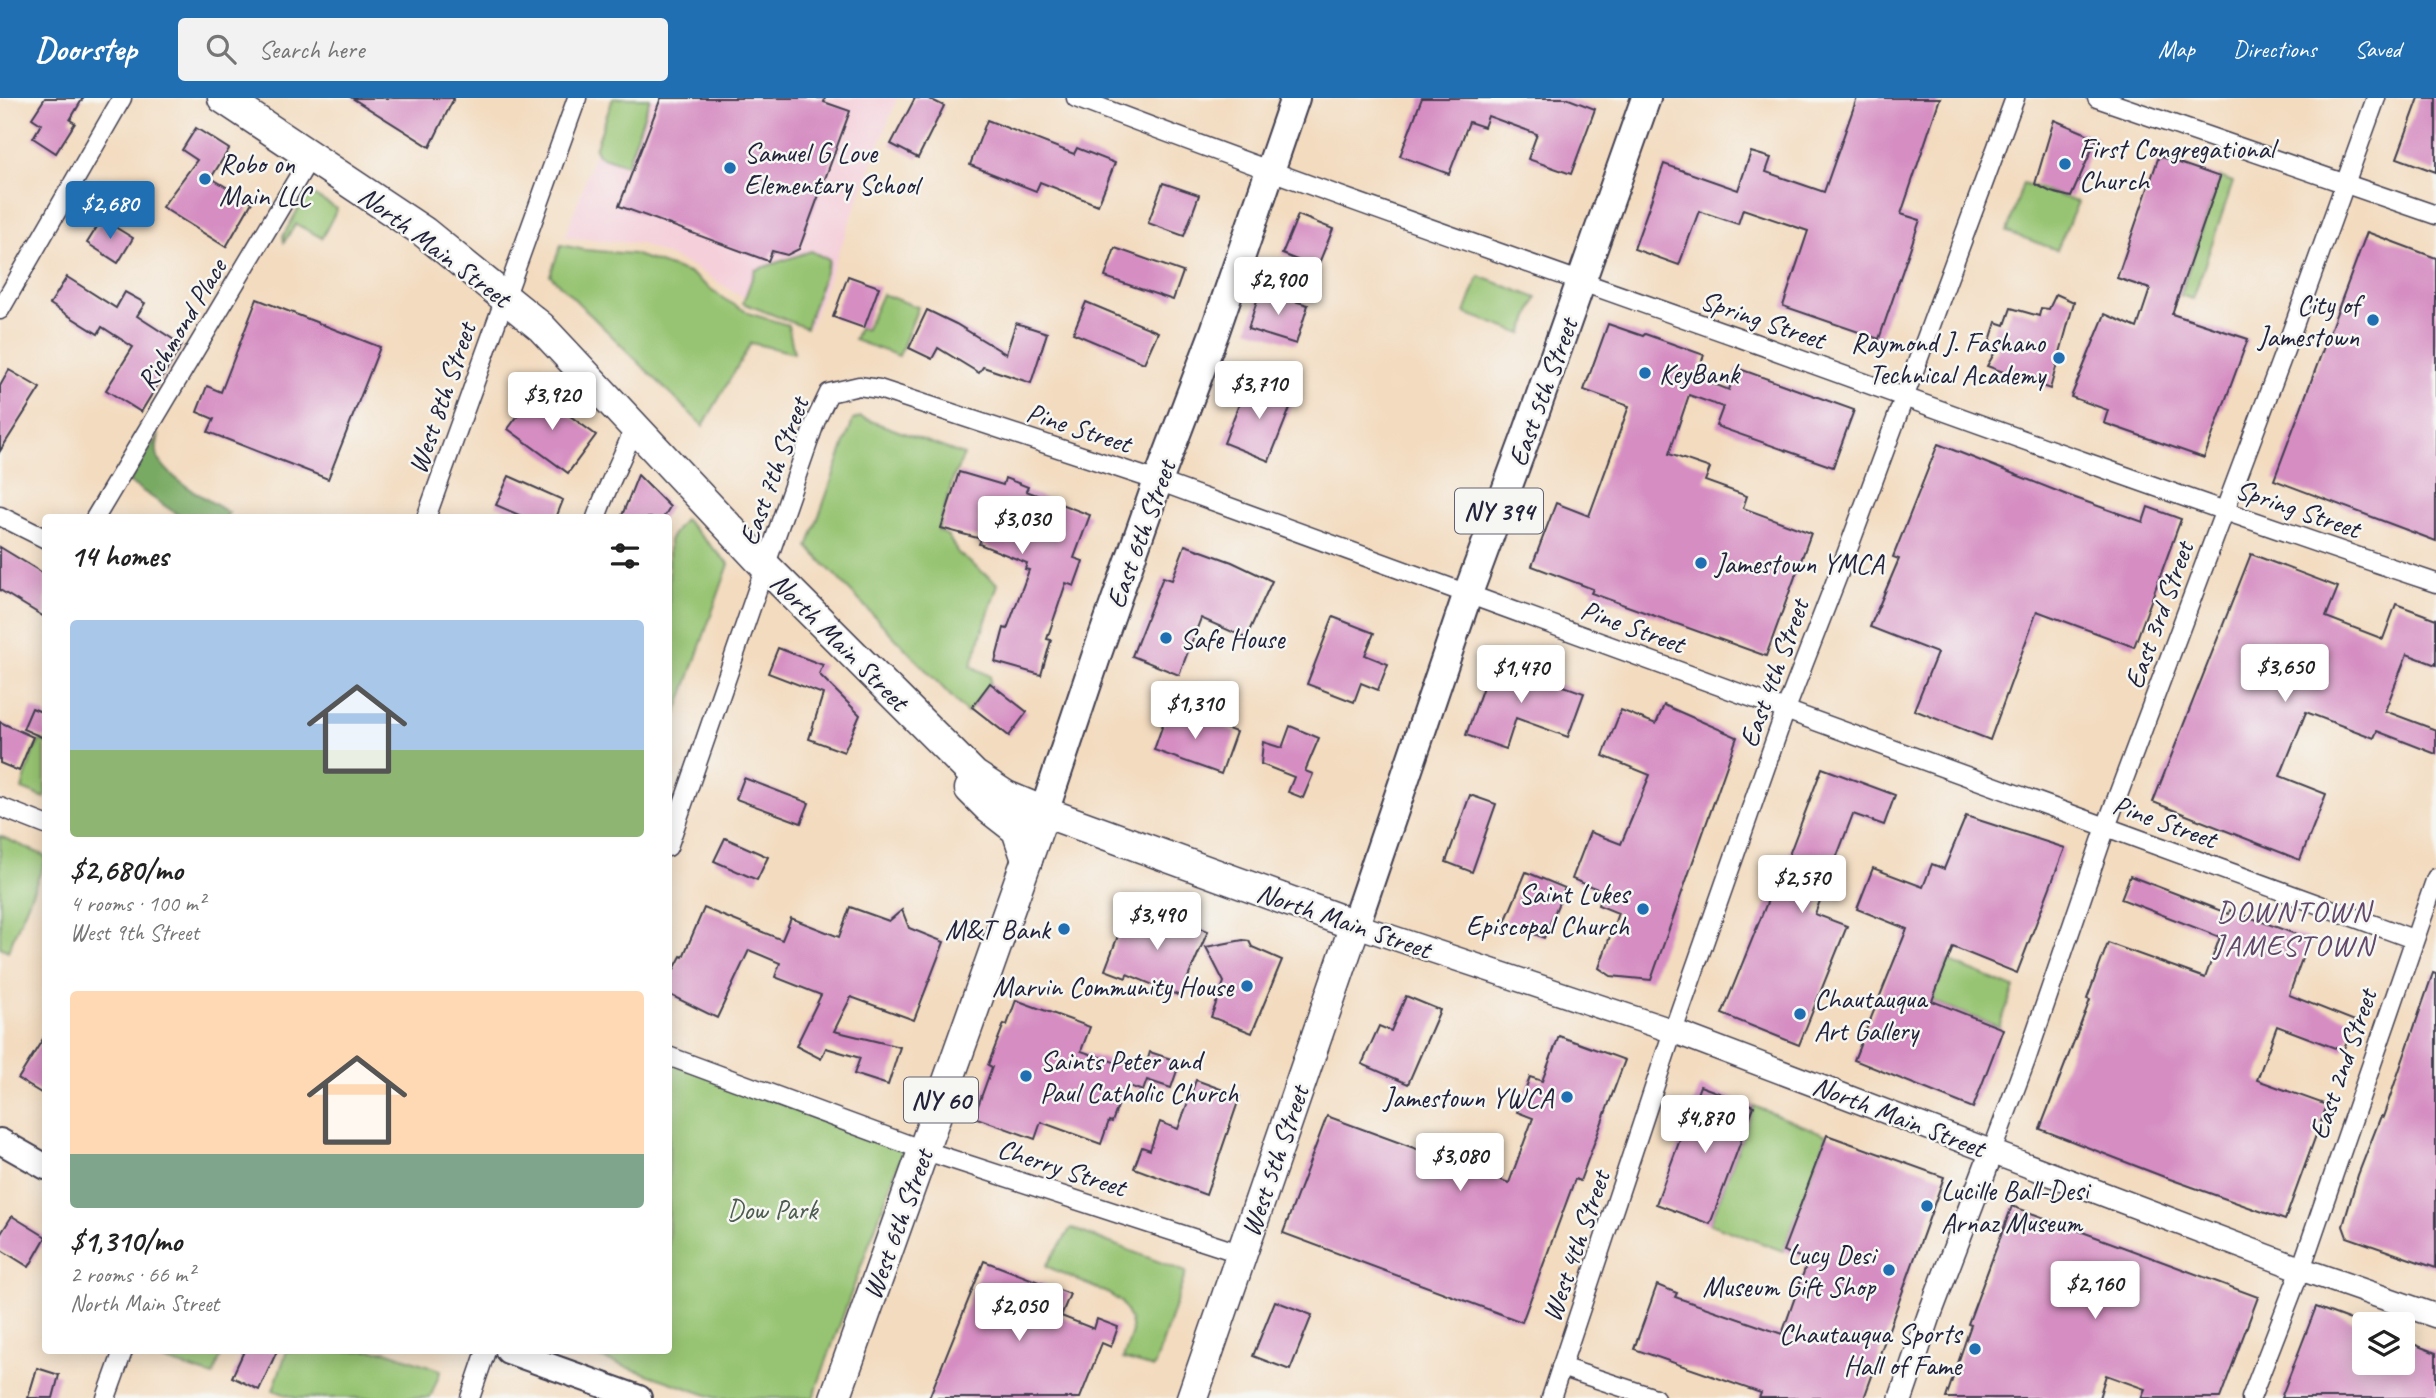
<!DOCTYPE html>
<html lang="en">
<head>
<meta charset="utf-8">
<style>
  body { margin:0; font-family:Caveat,sans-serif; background:#f2f2f2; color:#222; height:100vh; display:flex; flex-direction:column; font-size:26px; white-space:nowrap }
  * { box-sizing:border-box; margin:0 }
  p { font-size:23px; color:#767676 }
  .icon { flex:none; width:38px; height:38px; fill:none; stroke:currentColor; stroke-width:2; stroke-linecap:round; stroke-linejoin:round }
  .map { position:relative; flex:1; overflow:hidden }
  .sheet { position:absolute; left:42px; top:416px; width:630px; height:840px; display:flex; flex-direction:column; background:#fff; border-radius:7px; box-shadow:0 4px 18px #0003 }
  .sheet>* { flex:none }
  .tools { position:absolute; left:2352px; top:1214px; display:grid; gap:14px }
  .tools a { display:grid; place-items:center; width:63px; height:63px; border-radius:7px; background:#fff; box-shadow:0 4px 18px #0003; font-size:35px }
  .price { position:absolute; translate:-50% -60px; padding:0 16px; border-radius:7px; background:#fff; color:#222; font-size:23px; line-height:46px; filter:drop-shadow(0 2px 4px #0008) }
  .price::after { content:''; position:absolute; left:50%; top:42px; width:21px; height:16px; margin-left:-10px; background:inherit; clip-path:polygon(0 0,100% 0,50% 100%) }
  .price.current { background:#1f6fb2; color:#fff }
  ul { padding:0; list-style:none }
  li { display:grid; align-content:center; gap:14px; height:371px; padding:0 28px }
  li span { display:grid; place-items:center; height:217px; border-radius:7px; color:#555 }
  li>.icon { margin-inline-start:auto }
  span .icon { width:126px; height:126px; fill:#fffc; stroke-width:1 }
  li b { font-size:30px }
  h2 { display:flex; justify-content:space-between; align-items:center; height:84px; padding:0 28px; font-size:30px }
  header { display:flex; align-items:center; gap:42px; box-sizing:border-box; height:98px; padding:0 35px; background:#1f6fb2; color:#fff }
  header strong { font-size:33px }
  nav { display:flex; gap:38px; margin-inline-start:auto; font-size:24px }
  .search { width:490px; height:63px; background:#f2f2f2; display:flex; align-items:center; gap:18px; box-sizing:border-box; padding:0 24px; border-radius:7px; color:#767676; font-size:26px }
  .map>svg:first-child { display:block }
</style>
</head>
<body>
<header>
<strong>Doorstep</strong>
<div class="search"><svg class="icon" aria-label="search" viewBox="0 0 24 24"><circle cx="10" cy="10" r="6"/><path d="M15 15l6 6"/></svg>Search here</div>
<nav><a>Map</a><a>Directions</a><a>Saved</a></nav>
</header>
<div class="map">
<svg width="2436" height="1300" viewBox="0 0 2436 1300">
  <rect width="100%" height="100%" fill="#f6f6f2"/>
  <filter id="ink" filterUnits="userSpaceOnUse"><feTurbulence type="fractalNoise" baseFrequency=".0143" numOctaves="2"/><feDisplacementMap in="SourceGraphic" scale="14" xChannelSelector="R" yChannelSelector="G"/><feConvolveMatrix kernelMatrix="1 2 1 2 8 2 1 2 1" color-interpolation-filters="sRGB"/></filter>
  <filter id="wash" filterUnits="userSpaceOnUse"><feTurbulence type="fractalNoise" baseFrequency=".00686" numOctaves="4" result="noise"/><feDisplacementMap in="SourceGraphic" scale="28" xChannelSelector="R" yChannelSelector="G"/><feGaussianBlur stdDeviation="1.57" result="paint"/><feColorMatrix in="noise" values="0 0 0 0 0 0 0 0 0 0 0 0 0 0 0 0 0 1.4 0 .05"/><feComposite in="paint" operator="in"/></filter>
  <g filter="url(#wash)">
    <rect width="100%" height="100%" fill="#f3dbbf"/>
    <polygon fill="#f5cfda" points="614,0 897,0 810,229 737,196 694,169 641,146 565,139"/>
    <g fill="#97c472" stroke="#5c7356" stroke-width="2">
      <polygon points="613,0 650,0 627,67 599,58 595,51"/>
      <polygon points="2220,79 2233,84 2193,201 2180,197"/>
      <polygon points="2023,85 2078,104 2057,152 2007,134"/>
      <polygon points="308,94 337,111 322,140 296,126 284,144 283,138"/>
      <polygon points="561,147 585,152 633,156 691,176 724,201 751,216 788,227 794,255 751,245 703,328 550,177"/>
      <polygon points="811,153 829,162 806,230 743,205 755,172"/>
      <polygon points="1479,178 1537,200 1522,236 1465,215"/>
      <polygon points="882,196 918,209 899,258 854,242 859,230 866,232"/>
      <polygon points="860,319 964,357 954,378 938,432 948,438 958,455 998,486 971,568 990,578 990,585 967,615 808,449 853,322"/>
      <polygon points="684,421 729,466 669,637 669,442"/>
      <polygon points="41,642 45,643 45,700 22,691 33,654"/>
      <polygon points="0,738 45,758 45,764 8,853 0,849"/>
      <polygon points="1948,863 2014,890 1999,929 1932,903"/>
      <polygon points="669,961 903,1053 813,1300 716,1300 580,1253 668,1253"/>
      <polygon points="1754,1008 1827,1037 1783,1153 1710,1126"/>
      <polygon points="1071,1130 1186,1174 1154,1270 1123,1261 1132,1234 1130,1221 1121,1204 1109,1196 1046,1168"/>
      <polygon points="167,1253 223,1253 213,1278 163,1262"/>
      <polygon points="287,1253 386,1253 441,1272 430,1300 295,1300 273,1292"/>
    </g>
    <path fill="#79aa64" stroke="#4e6650" stroke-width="2" d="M159,336C157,345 155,355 160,363C175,386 207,400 229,415L225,420H183L129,384Z"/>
    <g id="blocks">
      <g fill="#d68ec2">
        <polygon points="45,0 83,0 70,22 75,25 56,55 33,40 41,26 32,20"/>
        <polygon points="352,0 454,0 430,49"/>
        <polygon points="661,0 825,0 824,4 850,13 799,151 787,157 772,153 768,163 619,108"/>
        <polygon points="915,0 928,0 944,8 918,60 891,46"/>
        <polygon points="1422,0 1566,0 1595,11 1571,76 1528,61 1537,36 1488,18 1484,29 1469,24 1449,76 1400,58"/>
        <polygon points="1857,0 1940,0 1901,116 1920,122 1879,241 1783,208 1808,133 1743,111 1738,126 1699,113 1679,167 1634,151 1664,66 1738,92 1751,54 1771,60 1766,74 1824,94"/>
        <polygon points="2419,0 2436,0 2436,74 2397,60"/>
        <polygon points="987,22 1074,56 1077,50 1115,65 1098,107 1040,84 1036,93 970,67"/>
        <polygon points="2054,22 2097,40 2071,99 2051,94 2035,86"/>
        <polygon points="196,30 229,51 211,80 252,104 226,149 162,109 197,62 182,52"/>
        <polygon points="2159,58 2220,79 2172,216 2248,241 2204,360 2104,325 2108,312 2071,299 2105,216 2137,230 2150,191 2117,180"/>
        <polygon points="1163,85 1199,97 1184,138 1148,125"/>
        <polygon points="1298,117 1333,131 1317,170 1282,156"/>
        <polygon points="102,121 133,140 118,165 87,145"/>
        <polygon points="2367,134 2436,160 2436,443 2274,382"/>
        <polygon points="1115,150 1183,174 1173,202 1105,179"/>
        <polygon points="848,178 879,189 864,230 833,219"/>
        <polygon points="67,179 116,210 125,194 145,205 137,218 182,247 141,314 106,292 133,249 102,229 98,236 50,206"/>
        <polygon points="1260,193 1308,207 1296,246 1248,231"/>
        <polygon points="2056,196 2074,204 2050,291 1987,268 1998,249 1989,246 1996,224 2005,227 2011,210 2039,218 2041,210 2049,211"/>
        <polygon points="257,201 380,249 328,381 208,334 214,321 197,314 207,288 221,294"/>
        <polygon points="1086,204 1158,234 1144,265 1073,235"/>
        <polygon points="927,212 956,226 1006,256 1016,225 1047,235 1031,285 983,269 979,275 938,250 932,261 909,250"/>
        <polygon points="1608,226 1643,238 1645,236 1704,257 1696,279 1729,292 1737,270 1854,312 1833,369 1716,328 1723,309 1689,297 1669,356 1710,370 1705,383 1747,398 1743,410 1811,435 1766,558 1591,495 1593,491 1532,468 1556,405 1589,418 1629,308 1584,292"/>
        <polygon points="9,272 40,290 0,353 0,288"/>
        <polygon points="1248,283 1294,300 1269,363 1224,345"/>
        <polygon points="536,293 596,337 568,375 508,331"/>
        <polygon points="1938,346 2067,397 2143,424 2148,409 2181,421 2134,549 2037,513 1990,642 1914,612 1937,555 1870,529 1899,461 1893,459"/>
        <polygon points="959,374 1003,387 1005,380 1028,389 1026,393 1090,417 1074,460 1083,463 1074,488 1066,485 1047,541 1051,542 1041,577 995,564 1004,530 1007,531 1029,472 1025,471 1027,465 979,446 981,441 941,430"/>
        <polygon points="638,377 670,409 663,420 621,420"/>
        <polygon points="509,378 563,402 556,420 526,420 496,407"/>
        <polygon points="1185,447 1232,464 1272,483 1246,540 1201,520 1179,577 1132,558 1163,479 1172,482"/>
        <polygon points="0,449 46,477 46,520 0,492"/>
        <polygon points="2251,456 2338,489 2326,519 2383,541 2396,506 2436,521 2436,567 2407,556 2385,613 2436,632 2436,656 2377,633 2374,640 2306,614 2280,678 2326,696 2300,762 2153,704"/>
        <polygon points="1333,519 1374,535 1365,557 1388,566 1378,592 1361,585 1354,604 1307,586"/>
        <polygon points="778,550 823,567 819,576 860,617 844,654 809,641 823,596 768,575"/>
        <polygon points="1492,563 1584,595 1568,639 1516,620 1506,651 1466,637"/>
        <polygon points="990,585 1027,614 1009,638 972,609"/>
        <polygon points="1664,607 1737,639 1651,882 1611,878 1599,870 1618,815 1598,807 1603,793 1572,781 1590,734 1621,746 1650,677 1603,658 1621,612 1656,626"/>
        <polygon points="1169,609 1236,634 1221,676 1154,652"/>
        <polygon points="32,610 46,616 46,641 23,631"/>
        <polygon points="0,624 33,639 19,673 0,665"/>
        <polygon points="1290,628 1319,640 1305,673 1313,676 1303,700 1288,694 1294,679 1261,666 1263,644 1282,650"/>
        <polygon points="1822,670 1895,697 1884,727 1853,716 1815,816 1847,828 1799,947 1722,916 1770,797 1773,799"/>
        <polygon points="744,680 809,705 801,725 736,701"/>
        <polygon points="1470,697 1496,706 1472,774 1446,764"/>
        <polygon points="1966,718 2065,750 2017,875 1953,849 1932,903 2003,931 1973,1010 1854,962 1907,831 1857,811 1873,770 1923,789 1932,766 1944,771"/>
        <polygon points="725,740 768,759 757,782 714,763"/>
        <polygon points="1526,774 1565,790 1544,840 1505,824"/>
        <polygon points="2130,778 2229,816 2230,812 2309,841 2289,897 2355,923 2343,953 2277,928 2257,982 2327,1007 2285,1122 2167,1080 2040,1031 2090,902 2087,901 2108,845 2205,880 2220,839 2121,801"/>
        <polygon points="850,809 889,823 902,812 909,830 944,844 914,922 851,899 834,933 900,949 888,987 854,976 860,960 826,950 821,961 796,948 821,897 775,879 780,865 749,852 717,920 668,896 668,883 681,858 683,859 704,810 782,842 791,820 839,839"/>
        <polygon points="1127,814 1171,830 1176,820 1208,833 1180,898 1127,876 1126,880 1105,872"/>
        <polygon points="1243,842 1249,843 1252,849 1282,862 1252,935 1211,919 1224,884 1206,849"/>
        <polygon points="2433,875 2436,876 2436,1170 2347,1139 2343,1128 2358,1077 2381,1018 2383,1019"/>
        <polygon points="1406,898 1440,912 1408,986 1362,966 1379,928 1391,933"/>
        <polygon points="1016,902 1090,929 1081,953 1120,966 1123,958 1146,967 1150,954 1180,964 1171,990 1147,982 1143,993 1126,987 1112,1024 1109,1023 1101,1046 1041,1024 1035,1041 974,1019 992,969 988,967 1004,926 1007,927"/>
        <polygon points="46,936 46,998 18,981"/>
        <polygon points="1559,938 1625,962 1580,1083 1575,1081 1522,1224 1283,1135 1327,1018 1509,1085 1533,1020 1517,1014 1530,979 1542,983"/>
        <polygon points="1196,982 1240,998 1206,1097 1134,1070 1142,1049 1150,1052 1160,1024 1178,1031"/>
        <polygon points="1700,988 1754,1008 1710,1126 1656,1106"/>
        <polygon points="1827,1037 1944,1079 1864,1300 1759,1300 1761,1295 1634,1251 1657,1187 1677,1195 1675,1199 1782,1236 1808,1162 1783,1153"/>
        <polygon points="2012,1108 2258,1199 2220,1300 2141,1300 2145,1291 2106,1277 2099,1300 1946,1300 1971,1227 1968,1226"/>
        <polygon points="12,1118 46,1139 29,1169 0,1151 0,1137"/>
        <polygon points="984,1163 1070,1196 1061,1218 1094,1231 1097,1221 1118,1229 1111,1249 1102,1245 1080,1300 929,1300"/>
        <polygon points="1275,1203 1312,1217 1290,1272 1253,1258"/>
        <polygon points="2316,1209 2364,1227 2364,1265 2403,1265 2403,1242 2436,1255 2436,1300 2281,1300"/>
        <polygon points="244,1253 277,1253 259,1292 232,1279"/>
        <polygon points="37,1270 59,1277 53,1300 28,1300"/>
      </g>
    </g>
  </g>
  <g filter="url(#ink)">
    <use href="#blocks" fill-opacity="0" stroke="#413e4f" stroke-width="2"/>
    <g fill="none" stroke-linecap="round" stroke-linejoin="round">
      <defs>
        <g id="minor">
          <path d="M1076,0C1295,84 1517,161 1738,239C1970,323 2202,407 2436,485"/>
          <polyline points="2097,0 2436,117"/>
          <polyline points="0,212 122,0"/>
          <polyline points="0,418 46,441"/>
          <polyline points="95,420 311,58"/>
          <polyline points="426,420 577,0"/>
          <path d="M596,420C607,388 623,359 635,328"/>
          <polyline points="0,709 46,727"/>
          <polyline points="668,749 816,322 829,295 859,288 879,291 1158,383 2413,841"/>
          <polyline points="668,958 923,1052 1242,1156"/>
          <polyline points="1992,1053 2026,962 2106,729 2285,252 2376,0"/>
          <polyline points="1561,1269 1655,1300"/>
          <polyline points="106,1300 123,1253"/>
          <polyline points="470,1300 486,1253"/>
          <polyline points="1551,1300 1673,933 1786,611 1847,454 2015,0"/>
          <polyline points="2251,1300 2301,1171 2436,780"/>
        </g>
        <g id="tertiary">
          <polyline points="1355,827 1673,933 2301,1171 2436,1218"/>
          <polyline points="1901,1300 1929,1218 1992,1053"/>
        </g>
        <g id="secondary">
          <polyline points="0,1043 46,1069"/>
          <polyline points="508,1253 639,1300"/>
        </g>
        <g id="primary">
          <polyline points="1044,714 1098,553 1158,383 1215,233 1295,0"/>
          <polyline points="1355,827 1468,495 1526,339 1646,0"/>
        </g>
        <g id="trunk">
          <polyline points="223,0 424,134 541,229 766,469 974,677 1006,698 1044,714 1355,827 1192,1300"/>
          <polyline points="970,691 990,711 1017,732 1027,762"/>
          <polyline points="835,1300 1044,714"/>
        </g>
      </defs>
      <use href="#minor" stroke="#413e4f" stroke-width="21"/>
      <use href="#tertiary" stroke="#413e4f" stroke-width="26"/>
      <use href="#secondary" stroke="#413e4f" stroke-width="28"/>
      <use href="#primary" stroke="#413e4f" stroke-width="32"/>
      <use href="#trunk" stroke="#413e4f" stroke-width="33"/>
      <use href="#minor" stroke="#fff" stroke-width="18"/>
      <use href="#tertiary" stroke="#fff" stroke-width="23"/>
      <use href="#secondary" stroke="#fff" stroke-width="24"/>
      <use href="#primary" stroke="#fff" stroke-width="28"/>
      <use href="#trunk" stroke="#fff" stroke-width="30"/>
    </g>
  </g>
  <g fill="#1f6fb2" stroke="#f6f6f2" stroke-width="2.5">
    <circle cx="2065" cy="66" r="7"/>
    <circle cx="730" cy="70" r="7"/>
    <circle cx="205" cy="81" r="7"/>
    <circle cx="2373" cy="222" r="7"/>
    <circle cx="2059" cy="260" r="7"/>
    <circle cx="1645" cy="275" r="7"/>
    <circle cx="1701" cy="465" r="7"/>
    <circle cx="1166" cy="540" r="7"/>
    <circle cx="1643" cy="811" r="7"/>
    <circle cx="1064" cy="831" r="7"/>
    <circle cx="1247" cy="888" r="7"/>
    <circle cx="1800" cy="916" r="7"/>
    <circle cx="1026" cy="978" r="7"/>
    <circle cx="1567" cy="999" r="7"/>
    <circle cx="1927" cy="1108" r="7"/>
    <circle cx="1889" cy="1172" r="7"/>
    <circle cx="1975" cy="1251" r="7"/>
  </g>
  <g text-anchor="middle" stroke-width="5" stroke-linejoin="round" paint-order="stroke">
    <g fill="#f6f6f2" stroke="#626272" stroke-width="2">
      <rect x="1455" y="390.5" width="88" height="45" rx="5"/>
      <rect x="904" y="979.5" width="74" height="45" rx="5"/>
    </g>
    <g font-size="26" font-weight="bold" fill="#22223b">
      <text x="1499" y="422">NY 394</text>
      <text x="941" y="1011">NY 60</text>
    </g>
    <g font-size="28" fill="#22223b" stroke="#f6f6f2" text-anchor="start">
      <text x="2079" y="60">First Congregational<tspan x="2079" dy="32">Church</tspan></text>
      <text x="744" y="64">Samuel G Love<tspan x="744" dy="32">Elementary School</tspan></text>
      <text x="219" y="75">Robo on<tspan x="219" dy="32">Main LLC</tspan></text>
      <text x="2359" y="216" text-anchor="end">City of<tspan x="2359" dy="32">Jamestown</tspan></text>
      <text x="2045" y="254" text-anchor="end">Raymond J. Fashano<tspan x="2045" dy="32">Technical Academy</tspan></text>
      <text x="1659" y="285">KeyBank</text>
      <text x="1715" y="475">Jamestown YMCA</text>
      <text x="1180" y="550">Safe House</text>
      <text x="1629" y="805" text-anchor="end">Saint Lukes<tspan x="1629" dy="32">Episcopal Church</tspan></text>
      <text x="1050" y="841" text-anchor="end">M&amp;T Bank</text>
      <text x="1233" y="898" text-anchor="end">Marvin Community House</text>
      <text x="1814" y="910">Chautauqua<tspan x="1814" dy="32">Art Gallery</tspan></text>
      <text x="1040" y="972">Saints Peter and<tspan x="1040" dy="32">Paul Catholic Church</tspan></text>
      <text x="1553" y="1009" text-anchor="end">Jamestown YWCA</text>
      <text x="1941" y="1102">Lucille Ball-Desi<tspan x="1941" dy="32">Arnaz Museum</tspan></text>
      <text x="1875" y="1166" text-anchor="end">Lucy Desi<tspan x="1875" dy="32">Museum Gift Shop</tspan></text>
      <text x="1961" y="1245" text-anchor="end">Chautauqua Sports<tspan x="1961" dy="32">Hall of Fame</tspan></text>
    </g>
    <g font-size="28" fill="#22223b" stroke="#f6f6f2">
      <text transform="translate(435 148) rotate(37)" y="10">North Main Street</text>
      <text transform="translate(1763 221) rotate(19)" y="10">Spring Street</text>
      <text transform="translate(181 226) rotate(-59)" y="10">Richmond Place</text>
      <text transform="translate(1542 294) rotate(-70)" y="10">East 5th Street</text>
      <text transform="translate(441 300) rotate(-71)" y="10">West 8th Street</text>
      <text transform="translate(1079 329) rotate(18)" y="10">Pine Street</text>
      <text transform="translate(773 373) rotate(-70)" y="10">East 7th Street</text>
      <text transform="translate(2298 410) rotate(19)" y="10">Spring Street</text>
      <text transform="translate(1140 436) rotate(-70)" y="10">East 6th Street</text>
      <text transform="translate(2158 517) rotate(-70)" y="10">East 3rd Street</text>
      <text transform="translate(1633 528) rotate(20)" y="10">Pine Street</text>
      <text transform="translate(840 543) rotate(45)" y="10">North Main Street</text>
      <text transform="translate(1773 575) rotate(-70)" y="10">East 4th Street</text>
      <text transform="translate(2165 723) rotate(20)" y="10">Pine Street</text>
      <text transform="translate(1344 822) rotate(19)" y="10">North Main Street</text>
      <text transform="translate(2342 966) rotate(-71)" y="10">East 2nd Street</text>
      <text transform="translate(1899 1018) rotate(21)" y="10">North Main Street</text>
      <text transform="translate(1274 1063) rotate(-71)" y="10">West 5th Street</text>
      <text transform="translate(1062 1069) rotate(18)" y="10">Cherry Street</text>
      <text transform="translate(897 1126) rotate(-70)" y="10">West 6th Street</text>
      <text transform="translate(1575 1148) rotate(-71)" y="10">West 4th Street</text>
    </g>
    <g font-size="28" fill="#4b5b4e" stroke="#f6f6f2">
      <text x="772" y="1121">Dow Park</text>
    </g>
    <g font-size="30" letter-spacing="2" fill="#61486a" stroke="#f6f6f2">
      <text x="2294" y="823">DOWNTOWN<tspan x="2294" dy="34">JAMESTOWN</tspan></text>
    </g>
  </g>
</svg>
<div class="tools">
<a><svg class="icon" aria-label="layers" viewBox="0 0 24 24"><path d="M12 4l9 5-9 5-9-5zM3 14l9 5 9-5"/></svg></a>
</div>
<b class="price current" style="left:110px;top:143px">$2,680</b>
<b class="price" style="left:1278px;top:219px">$2,900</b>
<b class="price" style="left:1259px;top:323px">$3,710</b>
<b class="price" style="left:552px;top:334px">$3,920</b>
<b class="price" style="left:1022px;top:458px">$3,030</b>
<b class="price" style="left:2285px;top:606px">$3,650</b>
<b class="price" style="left:1521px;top:607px">$1,470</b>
<b class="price" style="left:1195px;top:643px">$1,310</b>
<b class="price" style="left:1802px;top:817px">$2,570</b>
<b class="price" style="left:1157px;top:854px">$3,490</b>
<b class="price" style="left:1705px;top:1057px">$4,870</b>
<b class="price" style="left:1460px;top:1095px">$3,080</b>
<b class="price" style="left:2095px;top:1223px">$2,160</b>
<b class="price" style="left:1019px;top:1245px">$2,050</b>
<section class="sheet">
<h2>14 homes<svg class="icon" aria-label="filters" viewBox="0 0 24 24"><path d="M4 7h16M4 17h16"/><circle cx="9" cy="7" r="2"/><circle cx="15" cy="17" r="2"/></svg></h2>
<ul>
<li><span style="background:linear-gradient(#a9c7e8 60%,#8fb573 0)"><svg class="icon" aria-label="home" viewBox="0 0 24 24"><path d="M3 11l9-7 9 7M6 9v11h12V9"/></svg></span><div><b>$2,680/mo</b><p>4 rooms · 100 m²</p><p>West 9th Street</p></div></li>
<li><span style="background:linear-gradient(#ffd9b3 75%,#7fa58c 0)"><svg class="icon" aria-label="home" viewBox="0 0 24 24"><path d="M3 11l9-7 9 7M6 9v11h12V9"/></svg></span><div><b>$1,310/mo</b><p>2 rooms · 66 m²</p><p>North Main Street</p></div></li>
</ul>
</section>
</div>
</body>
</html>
